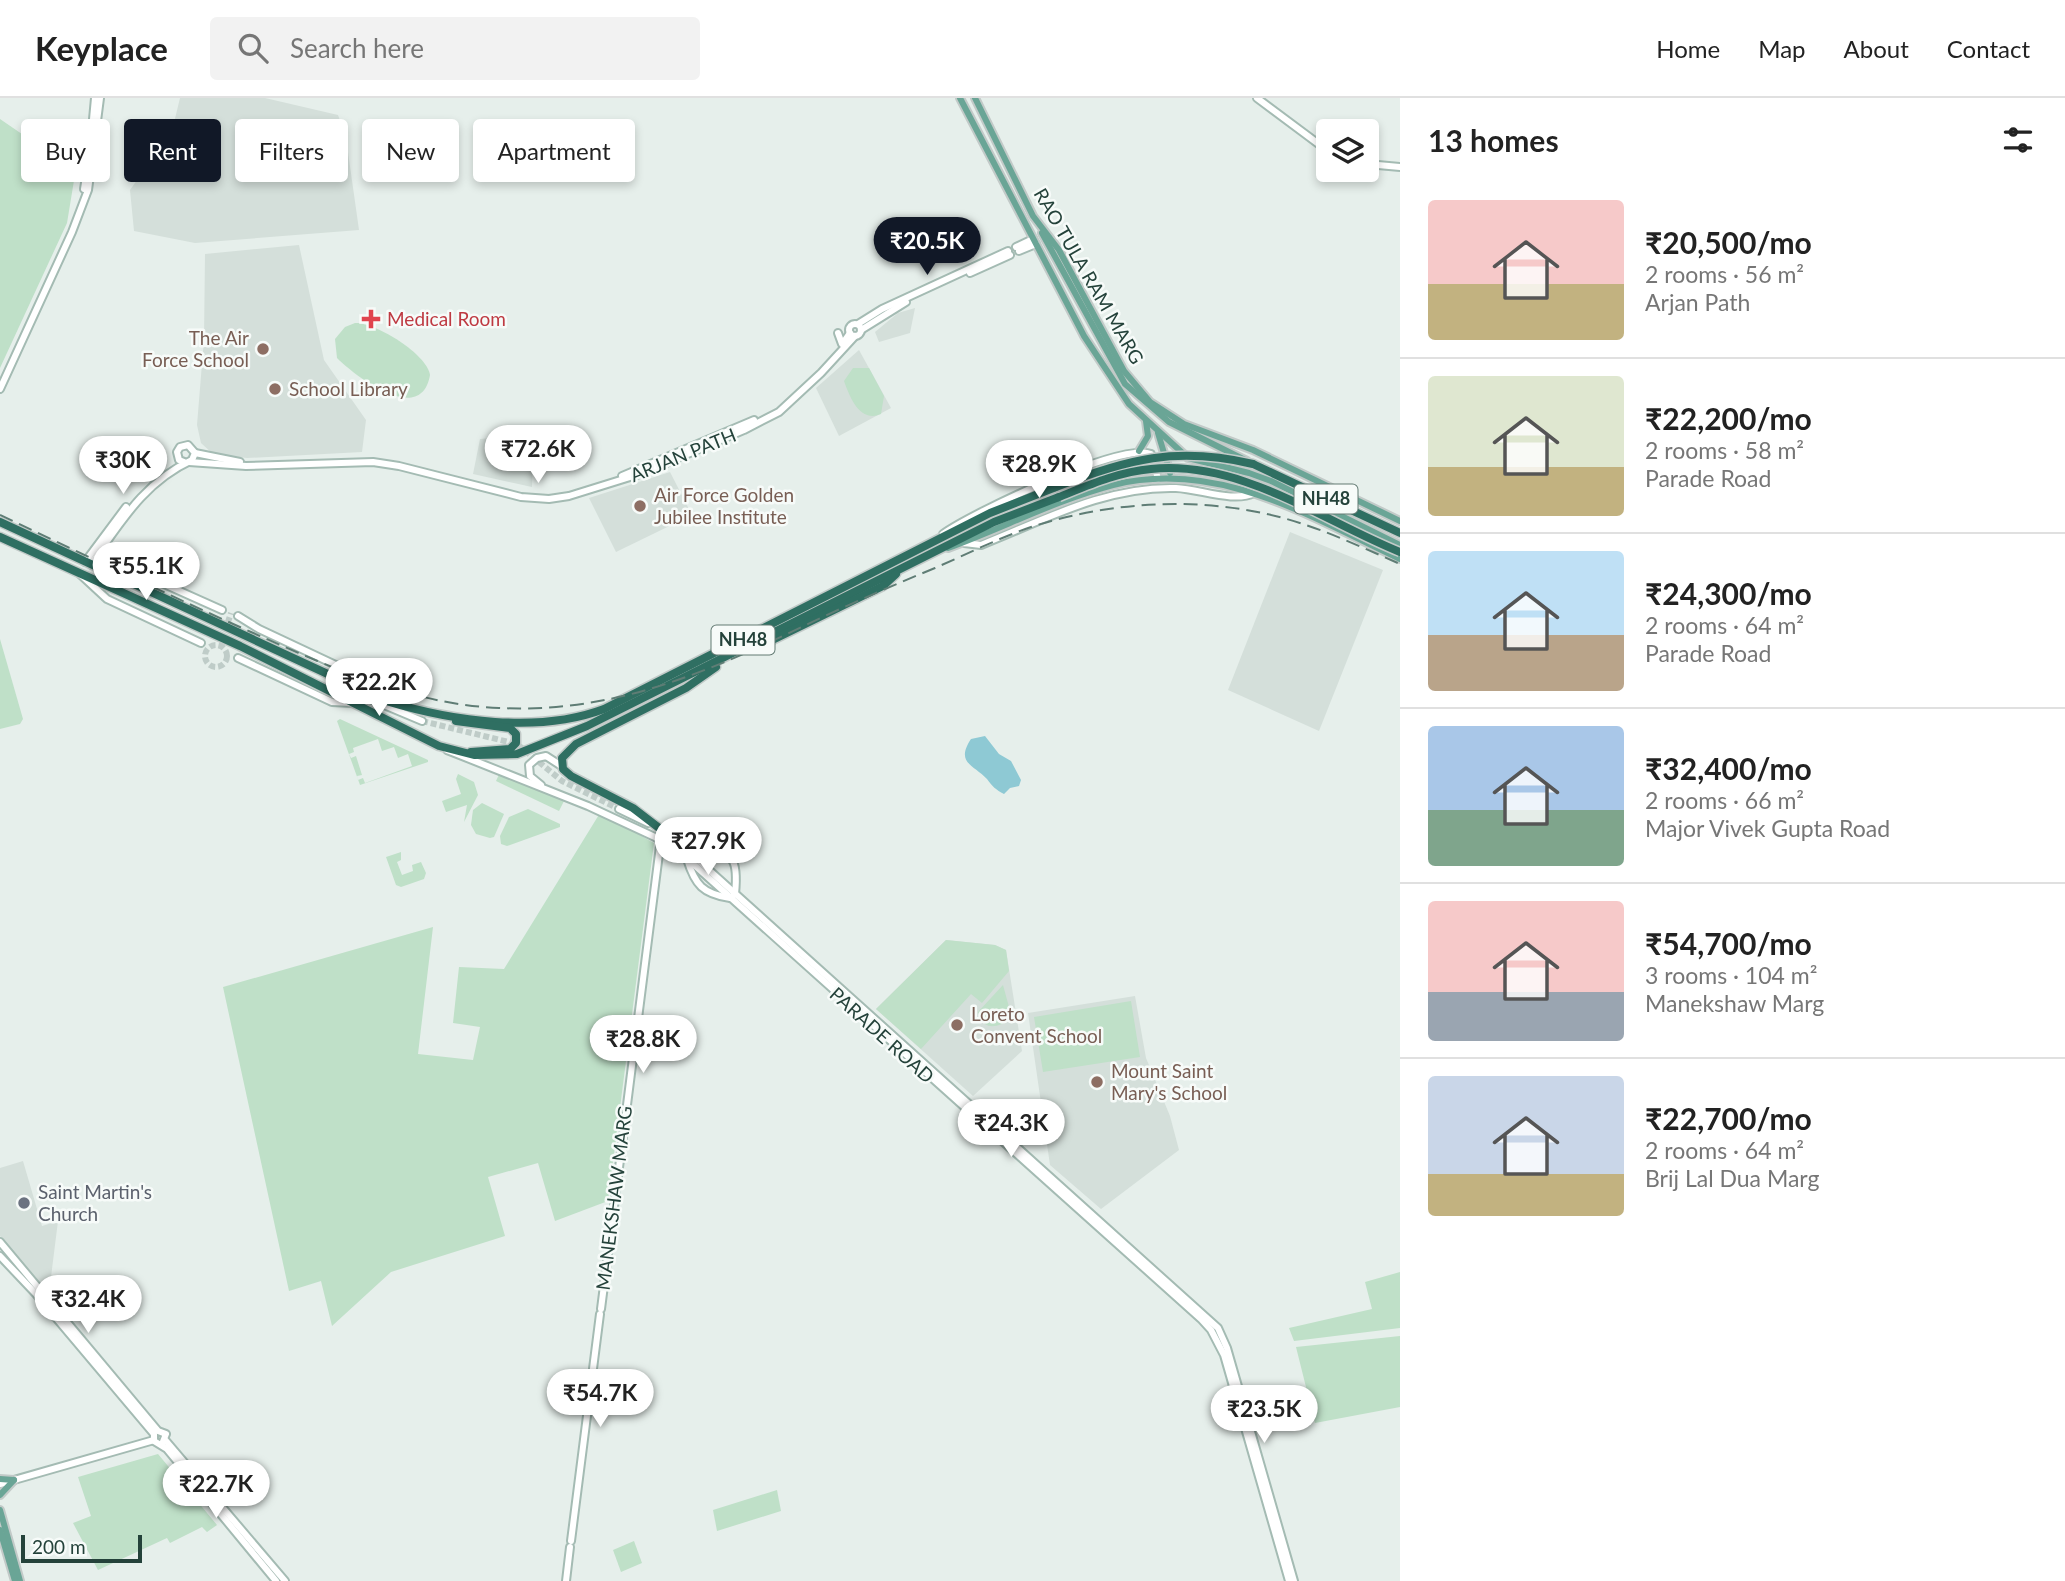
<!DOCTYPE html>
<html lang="en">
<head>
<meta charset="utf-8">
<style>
  body { margin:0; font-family:Lato,sans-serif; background:#f2f2f2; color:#222; height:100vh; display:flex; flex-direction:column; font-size:26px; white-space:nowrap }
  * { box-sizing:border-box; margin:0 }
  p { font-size:23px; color:#767676 }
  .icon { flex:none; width:38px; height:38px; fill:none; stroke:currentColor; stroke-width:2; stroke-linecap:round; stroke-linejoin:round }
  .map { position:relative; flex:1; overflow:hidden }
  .drawer { display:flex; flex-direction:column; background:#fff; width:665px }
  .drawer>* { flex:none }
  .guide { position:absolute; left:21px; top:21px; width:665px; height:63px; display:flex; gap:14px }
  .buttons { position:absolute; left:1316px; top:21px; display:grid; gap:14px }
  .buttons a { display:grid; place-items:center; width:63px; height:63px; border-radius:7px; background:#fff; box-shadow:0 4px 10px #0003; font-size:35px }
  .scale { position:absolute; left:21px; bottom:18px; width:121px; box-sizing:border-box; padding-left:7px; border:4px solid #24423a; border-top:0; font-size:19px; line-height:24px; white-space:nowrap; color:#24423a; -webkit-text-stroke:5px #f7fbf9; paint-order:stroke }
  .price { position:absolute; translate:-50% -60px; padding:0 16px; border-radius:24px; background:#fff; color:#222; font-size:23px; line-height:46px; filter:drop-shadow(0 2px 4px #0008) }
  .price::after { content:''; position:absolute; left:50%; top:42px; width:21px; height:16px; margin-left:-10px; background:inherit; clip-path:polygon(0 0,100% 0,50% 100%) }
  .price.current { background:#111827; color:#fff }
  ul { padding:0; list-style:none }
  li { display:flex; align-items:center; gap:21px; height:175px; padding:0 28px }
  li+li { border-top:2px solid #e0e0e0 }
  li span { display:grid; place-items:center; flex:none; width:196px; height:140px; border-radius:7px; color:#555 }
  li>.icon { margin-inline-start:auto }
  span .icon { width:84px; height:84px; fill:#fffc; stroke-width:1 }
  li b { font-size:30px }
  h2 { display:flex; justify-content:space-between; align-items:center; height:84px; padding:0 28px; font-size:30px }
  .tag { padding:0 24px; border-radius:7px; background:#fff; box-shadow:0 4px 10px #0003; font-size:24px; line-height:63px }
  .tag.current { background:#111827; color:#fff }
  header { display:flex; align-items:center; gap:42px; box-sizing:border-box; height:98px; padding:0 35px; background:#fff; border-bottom:2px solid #e0e0e0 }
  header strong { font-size:33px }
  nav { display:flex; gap:38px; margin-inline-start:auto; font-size:24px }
  .search { width:490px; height:63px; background:#f2f2f2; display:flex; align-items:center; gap:18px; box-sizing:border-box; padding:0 24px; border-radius:7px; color:#767676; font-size:26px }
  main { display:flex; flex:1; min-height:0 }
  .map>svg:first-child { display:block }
</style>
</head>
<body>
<header>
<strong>Keyplace</strong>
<div class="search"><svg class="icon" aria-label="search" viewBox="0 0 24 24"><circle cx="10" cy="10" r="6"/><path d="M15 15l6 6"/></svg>Search here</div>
<nav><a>Home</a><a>Map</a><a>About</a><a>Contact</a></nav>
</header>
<main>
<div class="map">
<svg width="1400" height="1483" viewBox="0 0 1400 1483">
  <rect width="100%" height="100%" fill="#e6efeb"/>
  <g fill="#d4dfda">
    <polygon points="180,0 265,0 338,17 346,40 359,132 195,145 134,133 130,92 172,33"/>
    <polygon points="299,147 324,262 366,322 362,354 247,360 213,356 201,345 197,327 204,241 205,156"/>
    <polygon points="915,210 910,235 879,244 875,234 898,215"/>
    <polygon points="859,252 891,310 839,338 816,290"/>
    <polygon points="534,336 532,389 473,376 480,341"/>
    <polygon points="670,374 692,417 616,454 589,400"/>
    <polygon points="1290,434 1383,472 1319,633 1228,592"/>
    <polygon points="946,842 995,847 1006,852 1022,953 973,998 876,911"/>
    <polygon points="1135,898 1146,960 1170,1018 1179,1052 1101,1111 1050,1067 1028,915"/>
    <polygon points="23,1063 42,1128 58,1123 51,1179 41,1186 0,1138 0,1070"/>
  </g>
  <g fill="#bfe0c8" fill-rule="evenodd">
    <polygon points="0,21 35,45 55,30 82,34 67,125 0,270"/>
    <path d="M355,225C375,224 427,256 430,277C421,329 355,278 337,260L335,241L345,229Z"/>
    <path d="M853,270H869L884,298L881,316C860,325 850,300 844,283Z"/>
    <polygon points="0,541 23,621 20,626 0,631"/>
    <path d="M340,621L428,662V664L360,687L337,623ZM378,641L382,653L394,649L398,660L408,656L412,668L365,685L363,680L358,682L357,678L362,677L356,658L351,660L349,656L354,654L353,650Z"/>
    <polygon points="502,670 562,699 564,703 559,713 496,683"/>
    <polygon points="458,676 474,684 478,697 464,724 467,707 446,714 442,703 461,696 456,681"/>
    <polygon points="482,705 504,716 494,739 490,740 476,736 471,727 473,712"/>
    <polygon points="528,711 560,726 560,729 507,748 501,746 500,738 509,719"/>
    <polygon points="600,715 654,745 608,1103 555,1123 538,1065 488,1079 505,1138 391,1174 332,1228 321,1183 289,1193 223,889 433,829 418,956 473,962 480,929 453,925 459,869 504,871"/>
    <polygon points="401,754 401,762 397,764 402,777 413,773 412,767 421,764 426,775 424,781 401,789 396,787 386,759"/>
    <polygon points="946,842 995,847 1006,852 1009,873 982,905 971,896 921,951 876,911"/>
    <path d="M1003,887L1012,920C997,930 984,934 978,914Z"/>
    <polygon points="1131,903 1140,959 1043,974 1034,919"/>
    <polygon points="1400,1174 1400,1230 1294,1243 1289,1230 1372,1211 1365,1184"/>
    <polygon points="1400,1238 1400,1309 1315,1325 1296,1249"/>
    <polygon points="158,1356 217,1427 207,1434 202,1429 170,1445 167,1440 98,1472 73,1425 91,1418 78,1379"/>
    <polygon points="777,1392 781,1413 717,1433 713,1412"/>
    <polygon points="634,1443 642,1465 621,1474 613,1452"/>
  </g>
  <path fill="#8ec9d4" d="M985,638L999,656L1011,663L1021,682L1019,688L1010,690L1004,696C996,692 992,688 987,681C974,667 955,665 971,641Z"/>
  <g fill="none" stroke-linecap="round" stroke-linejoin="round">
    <g stroke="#bfccc8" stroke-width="6" stroke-dasharray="6 3" stroke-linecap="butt">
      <polyline points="222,542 231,515"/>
      <circle cx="216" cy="558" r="11"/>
      <polyline points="422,623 517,646 562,683 619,711"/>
    </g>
    <defs>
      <g id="secondary">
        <polyline points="1257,0 1328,53"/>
        <polyline points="92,32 95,0"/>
        <polyline points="1367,66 1400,69"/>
        <polyline points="84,91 90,54"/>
        <polyline points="1016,149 1033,141"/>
        <polyline points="1019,153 1036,146"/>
        <polyline points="970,175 1010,157"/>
        <polyline points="858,226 882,211 1008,153"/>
        <circle cx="855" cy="232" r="6"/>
        <polyline points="861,232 906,204"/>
        <polyline points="838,235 842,246"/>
        <polyline points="843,245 850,235"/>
        <polyline points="0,291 72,134 88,92 100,0"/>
        <polyline points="195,355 240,364"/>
        <polyline points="189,364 246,368 373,364 399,368 521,399 549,401 569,398 643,375 744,332 779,314 821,275 855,238"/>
        <polyline points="622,378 754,322"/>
        <path d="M943,436C972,415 1121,344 1151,356L1158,381"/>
        <path d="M964,445L981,447C1044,422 1106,388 1176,390C1200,391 1234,405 1254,395"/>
        <polyline points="85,464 126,409"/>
        <path d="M91,466C121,424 144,384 192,362L195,355L188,347L180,349L177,354L179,362L184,364"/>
        <polyline points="92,467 104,463 117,465 222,512"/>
        <polyline points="80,476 107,501 201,545"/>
        <polyline points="238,518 259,531 342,570 350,581 351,589 372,602 422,623"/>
        <polyline points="238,560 332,604 352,605"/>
        <polyline points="447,652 588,708 672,747 1201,1221 1211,1232 1224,1257 1289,1483"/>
        <polyline points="541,687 530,678 529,667 537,660 546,658 563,669"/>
        <polyline points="619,711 648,725"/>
        <polyline points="661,732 700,764 1218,1230 1227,1250 1294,1483"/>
        <path d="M687,761C695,787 703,796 730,800L735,796C740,747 726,759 688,751"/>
        <polyline points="0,1144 158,1333 166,1336 162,1346"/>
        <polyline points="0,1158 36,1196 154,1336 154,1343 167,1351 276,1483"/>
        <polyline points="601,1211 661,740"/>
        <polyline points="166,1343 285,1483"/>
        <polyline points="0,1386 154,1342"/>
        <polyline points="571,1443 600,1216"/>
        <polyline points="566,1483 570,1449"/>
      </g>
      <g id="primary">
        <polyline points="960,0 1084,238 1129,306 1188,360 1249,375 1271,383 1400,447"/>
        <polyline points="975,0 1033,118 1059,152 1124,273 1150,304 1184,326 1253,352 1400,423"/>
        <polyline points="1042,135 1125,286 1169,324 1247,363"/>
        <polyline points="1158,335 1170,375"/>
        <polyline points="1139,353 1148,338 1146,323"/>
        <path d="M948,450C1003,430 1056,402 1113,387C1218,361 1309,418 1400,461"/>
        <polyline points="0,1381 14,1382"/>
        <polyline points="0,1397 14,1382"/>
        <polyline points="0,1412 20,1483"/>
        <polyline points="0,1432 15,1483"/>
      </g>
      <g id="highway">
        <polyline points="1253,366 1400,435"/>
        <path d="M0,424L386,603C452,623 538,636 604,611L990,415L1056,389"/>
        <polyline points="0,439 240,548 439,648 474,657 517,656 587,628 994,424 1059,399"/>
        <polyline points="760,548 883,488 896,476"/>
        <polyline points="456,623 510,630 516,636 516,645 510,651 471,654"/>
        <polyline points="663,733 633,710 571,678 563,671 562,660 576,646 686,590 716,569"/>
      </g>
    </defs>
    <use href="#secondary" stroke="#a4bbb3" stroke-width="10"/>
    <use href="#primary" stroke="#c2cac8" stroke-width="10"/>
    <use href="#highway" stroke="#c2cac8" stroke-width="11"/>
    <use href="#secondary" stroke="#fff" stroke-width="6"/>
    <use href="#primary" stroke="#6aa596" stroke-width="6"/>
    <use href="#highway" stroke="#2f6f62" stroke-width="8"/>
    <path stroke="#5f7d75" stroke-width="2" stroke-dasharray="14 7" stroke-linecap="butt" d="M0,417C83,456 166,496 251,534C330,569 410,606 499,610C605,615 691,581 785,537C834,513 884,491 935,470C967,456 999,440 1031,429C1118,401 1216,397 1303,426C1336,437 1368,452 1400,466"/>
    <defs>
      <g id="highway-bridge">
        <path d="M1056,389C1127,361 1177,348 1253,366"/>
        <path d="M1059,399C1089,387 1118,374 1151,371C1241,362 1321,422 1400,454"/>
      </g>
    </defs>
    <use href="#highway-bridge" stroke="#c2cac8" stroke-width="11" stroke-linecap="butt"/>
    <use href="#highway-bridge" stroke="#2f6f62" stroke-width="8"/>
  </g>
  <path fill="#e0444e" stroke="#f7fbf9" stroke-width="2.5" d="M367.5 210.5h7v7h7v7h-7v7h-7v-7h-7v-7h7z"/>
  <g fill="#8d6e63" stroke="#f7fbf9" stroke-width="2.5">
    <circle cx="263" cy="251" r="7"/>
    <circle cx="275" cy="291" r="7"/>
    <circle cx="640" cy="408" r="7"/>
    <circle cx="957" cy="927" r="7"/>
    <circle cx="1097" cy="984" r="7"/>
  </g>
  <circle fill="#6b7280" stroke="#f7fbf9" stroke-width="2.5" cx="24" cy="1105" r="7"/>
  <g text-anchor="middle" stroke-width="5" stroke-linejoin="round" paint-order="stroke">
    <g fill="#f7fbf9" stroke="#637a73" stroke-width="2">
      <rect x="1294.5" y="386.5" width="63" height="29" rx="5"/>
      <rect x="711.5" y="527.5" width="63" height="29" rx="5"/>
    </g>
    <g font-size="18" font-weight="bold" fill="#24423a">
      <text x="1326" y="407">NH48</text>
      <text x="743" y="548">NH48</text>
    </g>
    <g font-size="19" fill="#24423a" stroke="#f7fbf9">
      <text transform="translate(1089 178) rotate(60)" y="7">RAO TULA RAM MARG</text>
      <text transform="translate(683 357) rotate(-22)" y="7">ARJAN PATH</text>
      <text transform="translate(882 937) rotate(42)" y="7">PARADE ROAD</text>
      <text transform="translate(614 1100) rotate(-83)" y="7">MANEKSHAW MARG</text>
    </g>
    <g font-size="19" fill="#be3a42" stroke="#f7fbf9" text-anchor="start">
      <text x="387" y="228">Medical Room</text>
    </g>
    <g font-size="19" fill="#785e54" stroke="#f7fbf9" text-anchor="start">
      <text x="249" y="247" text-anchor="end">The Air<tspan x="249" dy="22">Force School</tspan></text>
      <text x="289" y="298">School Library</text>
      <text x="654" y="404">Air Force Golden<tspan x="654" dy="22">Jubilee Institute</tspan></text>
      <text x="971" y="923">Loreto<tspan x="971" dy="22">Convent School</tspan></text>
      <text x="1111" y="980">Mount Saint<tspan x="1111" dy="22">Mary's School</tspan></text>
    </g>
    <g font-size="19" fill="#5b616d" stroke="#f7fbf9" text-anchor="start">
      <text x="38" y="1101">Saint Martin's<tspan x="38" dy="22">Church</tspan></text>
    </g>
  </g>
</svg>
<div class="buttons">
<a><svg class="icon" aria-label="layers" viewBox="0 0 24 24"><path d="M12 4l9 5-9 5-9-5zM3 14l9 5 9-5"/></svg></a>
</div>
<div class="scale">200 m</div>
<b class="price current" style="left:927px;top:179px">₹20.5K</b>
<b class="price" style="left:538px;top:387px">₹72.6K</b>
<b class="price" style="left:123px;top:398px">₹30K</b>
<b class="price" style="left:1039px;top:402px">₹28.9K</b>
<b class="price" style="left:146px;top:504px">₹55.1K</b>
<b class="price" style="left:379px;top:620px">₹22.2K</b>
<b class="price" style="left:708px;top:779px">₹27.9K</b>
<b class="price" style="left:643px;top:977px">₹28.8K</b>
<b class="price" style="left:1011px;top:1061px">₹24.3K</b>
<b class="price" style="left:88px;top:1237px">₹32.4K</b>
<b class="price" style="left:600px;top:1331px">₹54.7K</b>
<b class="price" style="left:1264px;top:1347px">₹23.5K</b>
<b class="price" style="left:216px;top:1422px">₹22.7K</b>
<div class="guide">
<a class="tag">Buy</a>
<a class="tag current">Rent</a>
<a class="tag">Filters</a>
<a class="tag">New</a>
<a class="tag">Apartment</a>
</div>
</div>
<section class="drawer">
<h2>13 homes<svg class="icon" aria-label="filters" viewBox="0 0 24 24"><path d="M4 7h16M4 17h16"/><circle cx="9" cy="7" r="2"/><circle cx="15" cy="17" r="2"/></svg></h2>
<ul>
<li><span style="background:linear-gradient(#f6c9c9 60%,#c2b280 0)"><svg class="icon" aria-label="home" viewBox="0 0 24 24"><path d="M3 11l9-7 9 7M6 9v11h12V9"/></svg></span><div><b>₹20,500/mo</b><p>2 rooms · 56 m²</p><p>Arjan Path</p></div></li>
<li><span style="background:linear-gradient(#dfe7d0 65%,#c2b280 0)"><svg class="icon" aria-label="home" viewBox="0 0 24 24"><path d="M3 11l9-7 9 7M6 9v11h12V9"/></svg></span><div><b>₹22,200/mo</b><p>2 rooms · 58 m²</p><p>Parade Road</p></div></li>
<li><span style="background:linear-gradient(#bfe0f5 60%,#b9a48a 0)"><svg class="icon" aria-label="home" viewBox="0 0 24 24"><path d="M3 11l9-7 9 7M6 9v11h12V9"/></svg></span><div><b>₹24,300/mo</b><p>2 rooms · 64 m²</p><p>Parade Road</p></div></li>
<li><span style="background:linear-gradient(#a9c7e8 60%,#7fa58c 0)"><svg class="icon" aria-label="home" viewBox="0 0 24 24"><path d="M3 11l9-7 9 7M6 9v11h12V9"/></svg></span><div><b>₹32,400/mo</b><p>2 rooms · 66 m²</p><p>Major Vivek Gupta Road</p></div></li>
<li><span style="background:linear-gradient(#f6c9c9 65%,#9aa5b1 0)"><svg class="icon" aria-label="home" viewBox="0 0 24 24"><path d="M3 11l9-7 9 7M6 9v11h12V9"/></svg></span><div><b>₹54,700/mo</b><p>3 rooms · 104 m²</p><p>Manekshaw Marg</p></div></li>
<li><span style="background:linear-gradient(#c9d6e8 70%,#c2b280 0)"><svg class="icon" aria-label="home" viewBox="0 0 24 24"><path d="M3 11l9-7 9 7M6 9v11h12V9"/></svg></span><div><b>₹22,700/mo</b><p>2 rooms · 64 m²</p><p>Brij Lal Dua Marg</p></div></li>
</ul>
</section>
</main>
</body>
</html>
